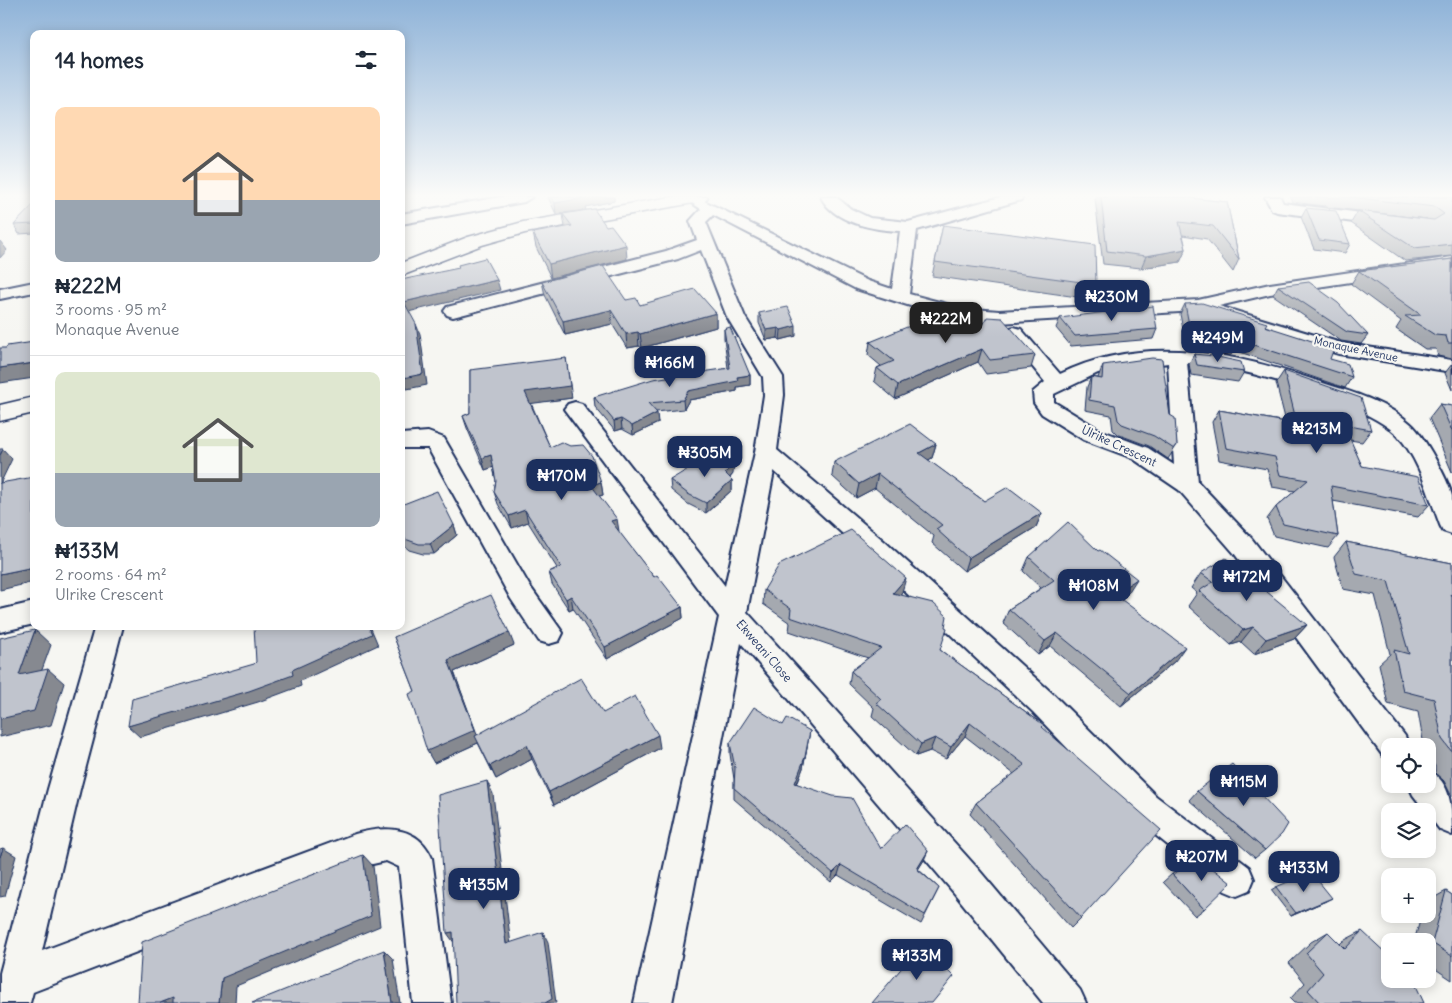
<!DOCTYPE html>
<html lang="en">
<head>
<meta charset="utf-8">
<style>
  body { margin:0; font-family:Delius,sans-serif; background:#f6f6f7; color:#1f2937; height:100vh; display:flex; flex-direction:column; font-size:19px; white-space:nowrap }
  * { box-sizing:border-box; margin:0 }
  p { font-size:16px; color:#747a83 }
  .icon { flex:none; width:28px; height:28px; fill:none; stroke:currentColor; stroke-width:2; stroke-linecap:round; stroke-linejoin:round }
  .map { position:relative; flex:1; overflow:hidden }
  .details { position:absolute; left:30px; top:30px; width:375px; height:600px; display:flex; flex-direction:column; background:#fff; border-radius:10px; box-shadow:0 2px 12px #0003 }
  .details>* { flex:none }
  .buttons { position:absolute; left:1381px; top:738px; display:grid; gap:10px }
  .buttons a { display:grid; place-items:center; width:55px; height:55px; border-radius:10px; background:#fff; box-shadow:0 2px 12px #0003; font-size:25px }
  .price { position:absolute; translate:-50% -42px; padding:0 11px; border-radius:10px; background:#1b2f5e; color:#fff; font-size:16px; line-height:32px; filter:drop-shadow(0 1px 2px #0008) }
  .price::after { content:''; position:absolute; left:50%; top:30px; width:15px; height:11px; margin-left:-8px; background:inherit; clip-path:polygon(0 0,100% 0,50% 100%) }
  .price.active { background:#222; color:#fff }
  ul { padding:0; list-style:none }
  li { display:grid; align-content:center; gap:10px; height:265px; padding:0 25px }
  li+li { border-top:1px solid #e0e1e3 }
  li span { display:grid; place-items:center; height:155px; border-radius:10px; color:#555 }
  li>.icon { margin-inline-start:auto }
  span .icon { width:90px; height:90px; fill:#fffc; stroke-width:1 }
  li b { font-size:21px }
  h2 { display:flex; justify-content:space-between; align-items:center; height:60px; padding:0 25px; font-size:21px }
  .map>svg:first-child { display:block }
</style>
</head>
<body>
<div class="map">
<svg width="1452" height="1003" viewBox="0 0 1452 1003">
  <rect width="100%" height="100%" fill="#f6f6f2"/>
  <filter id="ink" filterUnits="userSpaceOnUse"><feTurbulence type="fractalNoise" baseFrequency=".02" numOctaves="2"/><feDisplacementMap in="SourceGraphic" scale="10" xChannelSelector="R" yChannelSelector="G"/><feConvolveMatrix kernelMatrix="1 2 1 2 8 2 1 2 1" color-interpolation-filters="sRGB"/></filter>
  <g filter="url(#ink)">
    <g fill="none" stroke-linecap="round" stroke-linejoin="round">
      <defs>
        <g id="minor">
          <polygon points="501,197 532,197 524,202 401,224 401,214"/>
          <path d="M696,197L868,281L892,289L900,231C874,230 834,223 821,197H836L851,209L870,218L908,222L1001,197H1023L1021,200L917,230L909,294L962,308L999,311L1198,300L1270,284L1452,257V267L1270,294L1219,306L1341,343L1452,360V372L1339,354L1196,311L999,323L962,320L933,313L856,289L713,215L706,222L745,317L783,377L784,395L777,450L884,541L1053,694L1156,796L1249,867L1254,879L1249,891L1237,896L1225,891L1134,818L1033,712L866,555L774,471L747,612L979,870L1080,990L1086,1003H1043L955,894L741,643L672,1003H634L719,617L564,409L568,404L575,402L582,404L725,586L755,452L764,395L763,377L727,317L701,250L678,259L453,317L447,315L444,311L447,307L666,251L697,240L690,221L701,209L689,201Z"/>
          <polygon points="1265,197 1280,197 1283,203 1385,216 1393,221 1385,226 1277,212 1272,210"/>
          <polygon points="34,282 34,292 0,299 0,289"/>
          <path d="M1014,327L1021,329L1060,374C1146,332 1240,354 1326,384C1355,393 1388,403 1411,424C1423,434 1449,481 1452,496C1452,508 1452,522 1452,534L1443,531L1440,525C1429,496 1419,459 1398,436C1368,403 1233,364 1187,362L1198,482L1252,539L1405,736L1409,746H1390V759L1383,756L1234,553L1179,490L1132,458L1084,440L1042,414L1034,403L1033,392L1045,382L1005,333L1007,329ZM1168,363L1174,465L1148,448L1100,430L1054,402V394L1098,373Z"/>
          <polygon points="428,432 444,438 529,585 563,633 559,641 549,644 539,641 511,599 428,448 401,448 401,434"/>
          <polygon points="34,602 34,624 0,632 0,610"/>
          <path d="M95,626H123L80,789L42,951L355,834C384,826 418,825 432,858L451,1003H413L399,867L386,861L355,868L33,992L30,1003H0V973L48,789Z"/>
          <path d="M1428,770C1452,782 1452,809 1452,835L1440,830L1413,795L1408,784H1428Z"/>
        </g>
        <g id="major">
          <polygon points="671,197 708,197 705,201 699,202 525,233 482,245 401,276 401,263 468,237 523,222"/>
          <polygon points="34,397 34,413 0,421 0,405"/>
        </g>
      </defs>
      <use href="#minor" stroke="#1b2f5e" stroke-width="4"/>
      <use href="#major" stroke="#1b2f5e" stroke-width="3"/>
      <use href="#minor" fill="#f6f6f2" fill-rule="evenodd"/>
      <use href="#major" fill="#f6f6f2" fill-rule="evenodd"/>
    </g>
    <g fill="#a5a9b0" stroke="#1b2f5e">
      <polygon points="548,197 614,197 614,201 585,207 586,210 556,214"/>
      <polygon points="1096,197 1182,197 1227,202 1239,259 1233,272 1207,239 1183,235 1186,249 1180,262 1141,268 1103,264 1095,199"/>
      <polygon points="1290,197 1452,197 1452,256 1405,261 1351,223 1358,211 1427,219 1326,207 1325,205 1324,206 1292,202"/>
      <polygon points="34,204 34,233 19,234 14,225"/>
      <polygon points="1306,208 1350,244 1345,253 1314,249 1301,217"/>
      <polygon points="563,214 627,259 551,278 536,247 533,233 565,227"/>
      <polygon points="943,225 1096,284 1091,299 932,276"/>
      <polygon points="1452,259 1452,359 1438,356 1436,349 1425,349 1396,329 1401,321 1351,284 1359,271"/>
      <polygon points="542,282 626,300 640,305 716,313 716,327 642,348 639,346 627,348 612,324 565,335 545,295"/>
      <polygon points="1278,286 1368,335 1361,344 1341,341 1273,295"/>
      <polygon points="1185,304 1265,326 1330,359 1352,377 1345,388 1234,350 1231,355 1187,350 1180,314"/>
      <polygon points="759,313 796,336 780,340 778,338 766,340 759,323"/>
      <polygon points="1060,318 1157,329 1153,339 1071,346 1056,328"/>
      <polygon points="982,327 1035,355 1031,368 986,374 978,362 895,399 874,381 877,368 881,366 868,355 870,342"/>
      <polygon points="724,329 750,375 750,385 737,387 737,391 689,400 684,409 656,412 658,423 633,435 622,429 615,431 595,407 594,397 728,368 724,338"/>
      <polygon points="1194,354 1244,372 1238,382 1191,375 1189,364"/>
      <polygon points="1452,364 1452,390 1445,373"/>
      <polygon points="1103,365 1170,415 1177,445 1168,459 1149,446 1117,434 1113,430 1111,415 1085,410 1087,387 1091,377 1098,378 1099,375"/>
      <polygon points="470,370 572,398 531,403 550,447 601,482 603,495 599,496 618,531 654,577 682,607 683,618 607,659 573,608 569,610 552,584 549,572 557,568 528,522 512,528 498,504 494,492 496,481 493,467 485,470 467,428 463,416 470,413"/>
      <polygon points="1284,371 1371,430 1362,442 1350,440 1362,466 1429,505 1418,517 1333,501 1338,536 1328,548 1274,536 1267,519 1276,507 1295,491 1272,487 1267,469 1219,460 1212,422 1219,410 1286,422 1276,383"/>
      <polygon points="1440,404 1452,406 1452,472 1429,418"/>
      <polygon points="936,444 932,458 928,460 984,501 1042,513 1036,527 964,571 932,543 934,536 875,488 856,498 832,476 834,462"/>
      <polygon points="733,474 730,478 732,480 732,490 706,513 688,504 671,490 670,480"/>
      <polygon points="401,505 454,525 457,535 434,554 423,554 409,550 401,543"/>
      <polygon points="1346,542 1452,563 1452,797 1444,781 1435,773 1435,766 1428,756 1428,746 1424,746 1418,712 1388,704 1379,664 1390,654 1375,595 1343,589 1334,557"/>
      <polygon points="1029,557 1128,593 1120,598 1175,661 1121,706 1050,646 1038,655 1003,623 1009,609 1041,588 1023,571"/>
      <polygon points="1201,573 1307,625 1294,639 1254,654 1241,642 1231,645 1188,606 1197,593 1191,588"/>
      <polygon points="764,590 902,592 900,595 940,650 1044,725 1042,727 1081,918 1071,928 970,814 976,803 1014,774 965,736 946,759 930,751 916,756 872,716 874,708 849,684 851,671 868,658 789,631 790,623 763,604"/>
      <polygon points="394,637 514,645 454,672 477,735 603,713 660,748 554,805 532,759 496,779 478,743 434,763 415,691"/>
      <polygon points="783,725 810,731 803,768 797,784 881,849 924,860 918,869 939,888 921,924 838,875 831,882 734,799 734,779 730,754 730,743"/>
      <polygon points="1197,791 1265,850 1255,858 1189,800"/>
      <polygon points="1172,874 1204,909 1195,916 1163,882"/>
      <polygon points="1276,887 1326,901 1291,916 1271,890"/>
      <polygon points="1446,891 1452,895 1452,980 1428,964 1428,941 1414,941 1422,914 1428,914 1428,901"/>
      <polygon points="1362,931 1424,1003 1294,1003 1290,999 1305,983 1289,963 1311,942 1328,932 1340,944 1343,941"/>
    </g>
    <g fill="#868990" stroke="#1b2f5e">
      <polygon points="582,197 614,197 614,201 585,207 586,210 556,214 555,203"/>
      <polygon points="0,241 7,250 0,258"/>
      <polygon points="626,245 627,259 551,278 549,264"/>
      <polygon points="1186,249 1180,262 1141,268 1146,256"/>
      <polygon points="497,280 500,290 408,312 404,302"/>
      <polygon points="611,310 612,324 565,335 563,321"/>
      <polygon points="716,313 716,327 642,348 640,334"/>
      <polygon points="416,324 420,334 427,385 407,389 404,382 401,383 401,371"/>
      <polygon points="796,326 796,336 780,340 781,330"/>
      <polygon points="779,328 778,338 766,340 766,330"/>
      <polygon points="638,332 639,346 627,348 626,334"/>
      <polygon points="982,349 978,362 895,399 898,385"/>
      <polygon points="566,358 572,398 528,404 525,392"/>
      <polygon points="34,363 34,378 0,383 0,368"/>
      <polygon points="750,375 750,385 737,387 737,391 689,400 684,409 683,400 688,391 737,377"/>
      <polygon points="657,413 658,423 633,435 632,426"/>
      <polygon points="621,419 622,429 615,431 614,421"/>
      <polygon points="936,444 932,458 915,467 919,453"/>
      <polygon points="3,449 12,459 0,484 0,455"/>
      <polygon points="491,455 494,467 485,470 482,458"/>
      <polygon points="734,464 733,474 725,483 725,473"/>
      <polygon points="878,474 875,488 856,498 859,484"/>
      <polygon points="732,480 732,490 706,513 706,503"/>
      <polygon points="601,482 603,495 593,498 591,485"/>
      <polygon points="525,510 528,522 512,528 509,516"/>
      <polygon points="1042,513 1036,527 964,571 968,558"/>
      <polygon points="617,519 619,531 613,533 611,521"/>
      <polygon points="454,525 457,535 434,554 430,544"/>
      <polygon points="34,567 34,582 0,590 0,574"/>
      <polygon points="906,578 902,592 890,607 893,593"/>
      <polygon points="1137,579 1128,593 1106,608 1114,594"/>
      <polygon points="571,596 573,608 569,610 566,599"/>
      <polygon points="682,607 683,618 607,659 605,647"/>
      <polygon points="1307,625 1294,639 1254,654 1266,639"/>
      <polygon points="368,626 370,626 378,645 300,681 301,686 258,702 140,737 128,726 292,670"/>
      <polygon points="1253,627 1241,642 1231,645 1243,630"/>
      <polygon points="35,630 51,645 35,689 19,675"/>
      <polygon points="509,632 514,645 454,672 480,742 434,763 427,751 448,660"/>
      <polygon points="1057,633 1050,646 1038,655 1045,641"/>
      <polygon points="1185,647 1175,661 1121,706 1131,693"/>
      <polygon points="48,669 64,683 51,725 0,737 0,719"/>
      <polygon points="970,723 965,736 946,759 951,747"/>
      <polygon points="810,731 803,768 793,793 795,783"/>
      <polygon points="658,735 660,748 554,805 549,792"/>
      <polygon points="935,738 930,751 916,756 921,744"/>
      <polygon points="527,745 532,759 496,779 490,766"/>
      <polygon points="487,781 493,794 512,954 506,944"/>
      <polygon points="3,848 16,856 5,896 0,897 0,857"/>
      <polygon points="928,851 924,860 913,878 917,869"/>
      <polygon points="363,855 373,866 380,926 236,986 235,1003 219,1003 222,978"/>
      <polygon points="841,865 838,875 831,882 833,873"/>
      <polygon points="1332,898 1326,901 1291,916 1296,913"/>
      <polygon points="453,932 455,944 447,933"/>
      <polygon points="543,932 548,942 556,1003 545,1003"/>
      <polygon points="384,950 393,959 400,1003 392,1003"/>
      <polygon points="173,998 184,1003 160,1003"/>
    </g>
    <g fill="#c0c4cd" stroke="#1b2f5e">
      <polygon points="551,197 583,197 584,198 555,203"/>
      <polygon points="1101,197 1182,197 1227,202 1239,259 1213,226 1179,222 1186,249 1146,256 1107,251"/>
      <polygon points="1350,197 1452,197 1452,244 1414,248 1358,211 1434,220 1444,214 1435,207"/>
      <polygon points="34,204 34,224 14,225"/>
      <polygon points="1306,208 1336,211 1350,244 1319,240"/>
      <polygon points="594,209 606,226 611,225 626,245 549,264 533,233 572,226 563,214"/>
      <polygon points="943,225 1095,245 1096,284 935,262"/>
      <polygon points="485,258 497,280 404,302 416,324 423,374 403,378 402,371 401,371 401,280 459,268 458,265"/>
      <polygon points="1452,259 1452,343 1448,343 1446,336 1435,335 1405,316 1421,315 1359,271"/>
      <polygon points="603,266 626,300 636,298 640,305 695,289 716,313 640,334 638,332 626,334 611,310 563,321 542,282"/>
      <polygon points="1309,282 1338,303 1368,335 1347,332 1278,286"/>
      <polygon points="1202,303 1267,323 1265,326 1334,348 1330,359 1348,364 1352,377 1235,339 1237,345 1192,340 1185,304"/>
      <polygon points="1153,306 1157,329 1075,336 1060,318"/>
      <polygon points="788,307 796,326 781,330 779,328 766,330 759,313"/>
      <polygon points="954,308 982,327 987,317 1002,318 1035,355 990,360 982,349 898,385 877,368 894,361 870,342"/>
      <polygon points="730,327 750,375 737,377 738,381 688,391 683,400 648,403 657,413 632,426 621,419 614,421 594,397 653,379 730,368 724,329"/>
      <polygon points="34,342 34,363 0,368 0,348 6,348 7,346"/>
      <polygon points="1194,354 1213,356 1241,362 1244,372 1197,365"/>
      <polygon points="566,358 570,386 525,392 550,447 561,442 570,446 583,445 592,456 601,482 591,485 617,519 611,521 654,577 657,575 682,607 605,647 571,596 566,599 549,572 561,567 525,510 509,516 494,492 496,481 491,455 482,458 463,416 470,413 470,370"/>
      <polygon points="1152,358 1162,359 1170,415 1175,418 1177,445 1174,449 1154,436 1122,424 1118,420 1115,405 1089,400 1091,377 1102,379 1103,365"/>
      <polygon points="1284,371 1361,398 1371,430 1344,425 1362,466 1418,477 1429,505 1331,486 1338,536 1283,524 1276,507 1308,480 1280,475 1275,457 1226,448 1219,410 1297,424"/>
      <polygon points="1440,404 1452,406 1452,431"/>
      <polygon points="910,424 936,444 919,453 984,501 1008,487 1042,513 968,558 936,529 942,525 878,474 859,484 834,462"/>
      <polygon points="0,449 3,449 0,455"/>
      <polygon points="718,451 734,464 725,473 732,480 706,503 688,494 670,480"/>
      <polygon points="34,477 34,567 0,574 0,483"/>
      <polygon points="437,491 454,525 430,544 419,544 405,539 401,537 401,505"/>
      <polygon points="1068,522 1098,551 1100,550 1137,579 1114,594 1185,647 1131,693 1057,633 1045,641 1009,609 1054,580 1029,557"/>
      <polygon points="851,530 906,578 893,593 933,603 947,616 945,627 947,628 940,650 1044,725 1042,727 1161,830 1081,918 976,803 1025,765 970,723 951,747 935,738 921,744 876,703 881,699 851,671 881,648 790,617 791,609 764,590 779,565"/>
      <polygon points="1346,542 1452,563 1452,594 1451,594 1452,596 1452,752 1442,739 1434,699 1403,691 1394,650 1409,654 1388,581 1356,574"/>
      <polygon points="1226,558 1307,625 1266,639 1253,627 1243,630 1199,591 1213,582 1201,573"/>
      <polygon points="491,595 509,632 448,660 475,730 427,751 409,694 415,691 394,637"/>
      <polygon points="254,626 368,626 372,634 292,670 293,675 249,691 128,726 132,699 254,664 256,662"/>
      <polygon points="35,630 19,675 48,669 34,711 0,719 0,638"/>
      <polygon points="581,678 603,713 635,696 658,735 549,792 527,745 490,766 475,736"/>
      <polygon points="754,707 783,725 787,718 810,731 805,757 795,783 833,796 852,798 881,849 905,824 928,851 917,869 939,888 925,915 841,865 833,873 734,788 735,768 730,743"/>
      <polygon points="1232,764 1288,824 1282,834 1265,850 1197,791"/>
      <polygon points="487,781 506,944 543,932 552,999 545,1003 456,1003 453,932 447,933 438,795"/>
      <polygon points="3,848 0,857 0,849"/>
      <polygon points="363,855 371,916 222,978 219,1003 173,1003 173,998 160,1003 138,1003 142,942"/>
      <polygon points="1202,860 1231,883 1204,909 1172,874"/>
      <polygon points="1311,872 1332,898 1296,913 1276,887"/>
      <polygon points="1446,891 1452,895 1452,956 1432,943"/>
      <polygon points="1362,931 1390,957 1390,979 1413,979 1424,1003 1320,1003 1308,990 1323,973 1306,953 1328,932 1345,949"/>
      <polygon points="922,944 954,976 932,1003 872,1003"/>
      <polygon points="384,950 392,1003 252,1003"/>
    </g>
  </g>
  <linearGradient id="sky" x2="0" y2="1"><stop stop-color="#8fb3d8"/><stop offset="0.58" stop-color="#fbfbf9"/><stop offset="1" stop-color="#fbfbf9" stop-opacity="0"/></linearGradient>
  <rect width="1452" height="337" fill="url(#sky)"/>
  <g text-anchor="middle" stroke-width="4.5" stroke-linejoin="round" paint-order="stroke">
    <g font-size="11" fill="#1b2f5e" stroke="#f6f6f2">
      <text transform="translate(1356 349) rotate(12)" y="4">Monaque Avenue</text>
    </g>
    <g font-size="12" fill="#1b2f5e" stroke="#f6f6f2">
      <text transform="translate(1119 446) rotate(25)" y="4">Ulrike Crescent</text>
      <text transform="translate(764 651) rotate(49)" y="4">Ekweani Close</text>
    </g>
  </g>
</svg>
<div class="buttons">
<a><svg class="icon" aria-label="locate" viewBox="0 0 24 24"><circle cx="12" cy="12" r="6"/><path d="M12 2v4M12 18v4M2 12h4M18 12h4"/></svg></a>
<a><svg class="icon" aria-label="layers" viewBox="0 0 24 24"><path d="M12 4l9 5-9 5-9-5zM3 14l9 5 9-5"/></svg></a>
<a>+</a>
<a>−</a>
</div>
<b class="price" style="left:1112px;top:322px">₦230M</b>
<b class="price active" style="left:946px;top:344px">₦222M</b>
<b class="price" style="left:1218px;top:363px">₦249M</b>
<b class="price" style="left:670px;top:388px">₦166M</b>
<b class="price" style="left:1317px;top:454px">₦213M</b>
<b class="price" style="left:705px;top:478px">₦305M</b>
<b class="price" style="left:562px;top:501px">₦170M</b>
<b class="price" style="left:1247px;top:602px">₦172M</b>
<b class="price" style="left:1094px;top:611px">₦108M</b>
<b class="price" style="left:1244px;top:807px">₦115M</b>
<b class="price" style="left:1202px;top:882px">₦207M</b>
<b class="price" style="left:1304px;top:893px">₦133M</b>
<b class="price" style="left:484px;top:910px">₦135M</b>
<b class="price" style="left:917px;top:981px">₦133M</b>
<section class="details">
<h2>14 homes<svg class="icon" aria-label="filters" viewBox="0 0 24 24"><path d="M4 7h16M4 17h16"/><circle cx="9" cy="7" r="2"/><circle cx="15" cy="17" r="2"/></svg></h2>
<ul>
<li><span style="background:linear-gradient(#ffd9b3 60%,#9aa5b1 0)"><svg class="icon" aria-label="home" viewBox="0 0 24 24"><path d="M3 11l9-7 9 7M6 9v11h12V9"/></svg></span><div><b>₦222M</b><p>3 rooms · 95 m²</p><p>Monaque Avenue</p></div></li>
<li><span style="background:linear-gradient(#dfe7d0 65%,#9aa5b1 0)"><svg class="icon" aria-label="home" viewBox="0 0 24 24"><path d="M3 11l9-7 9 7M6 9v11h12V9"/></svg></span><div><b>₦133M</b><p>2 rooms · 64 m²</p><p>Ulrike Crescent</p></div></li>
</ul>
</section>
</div>
</body>
</html>
